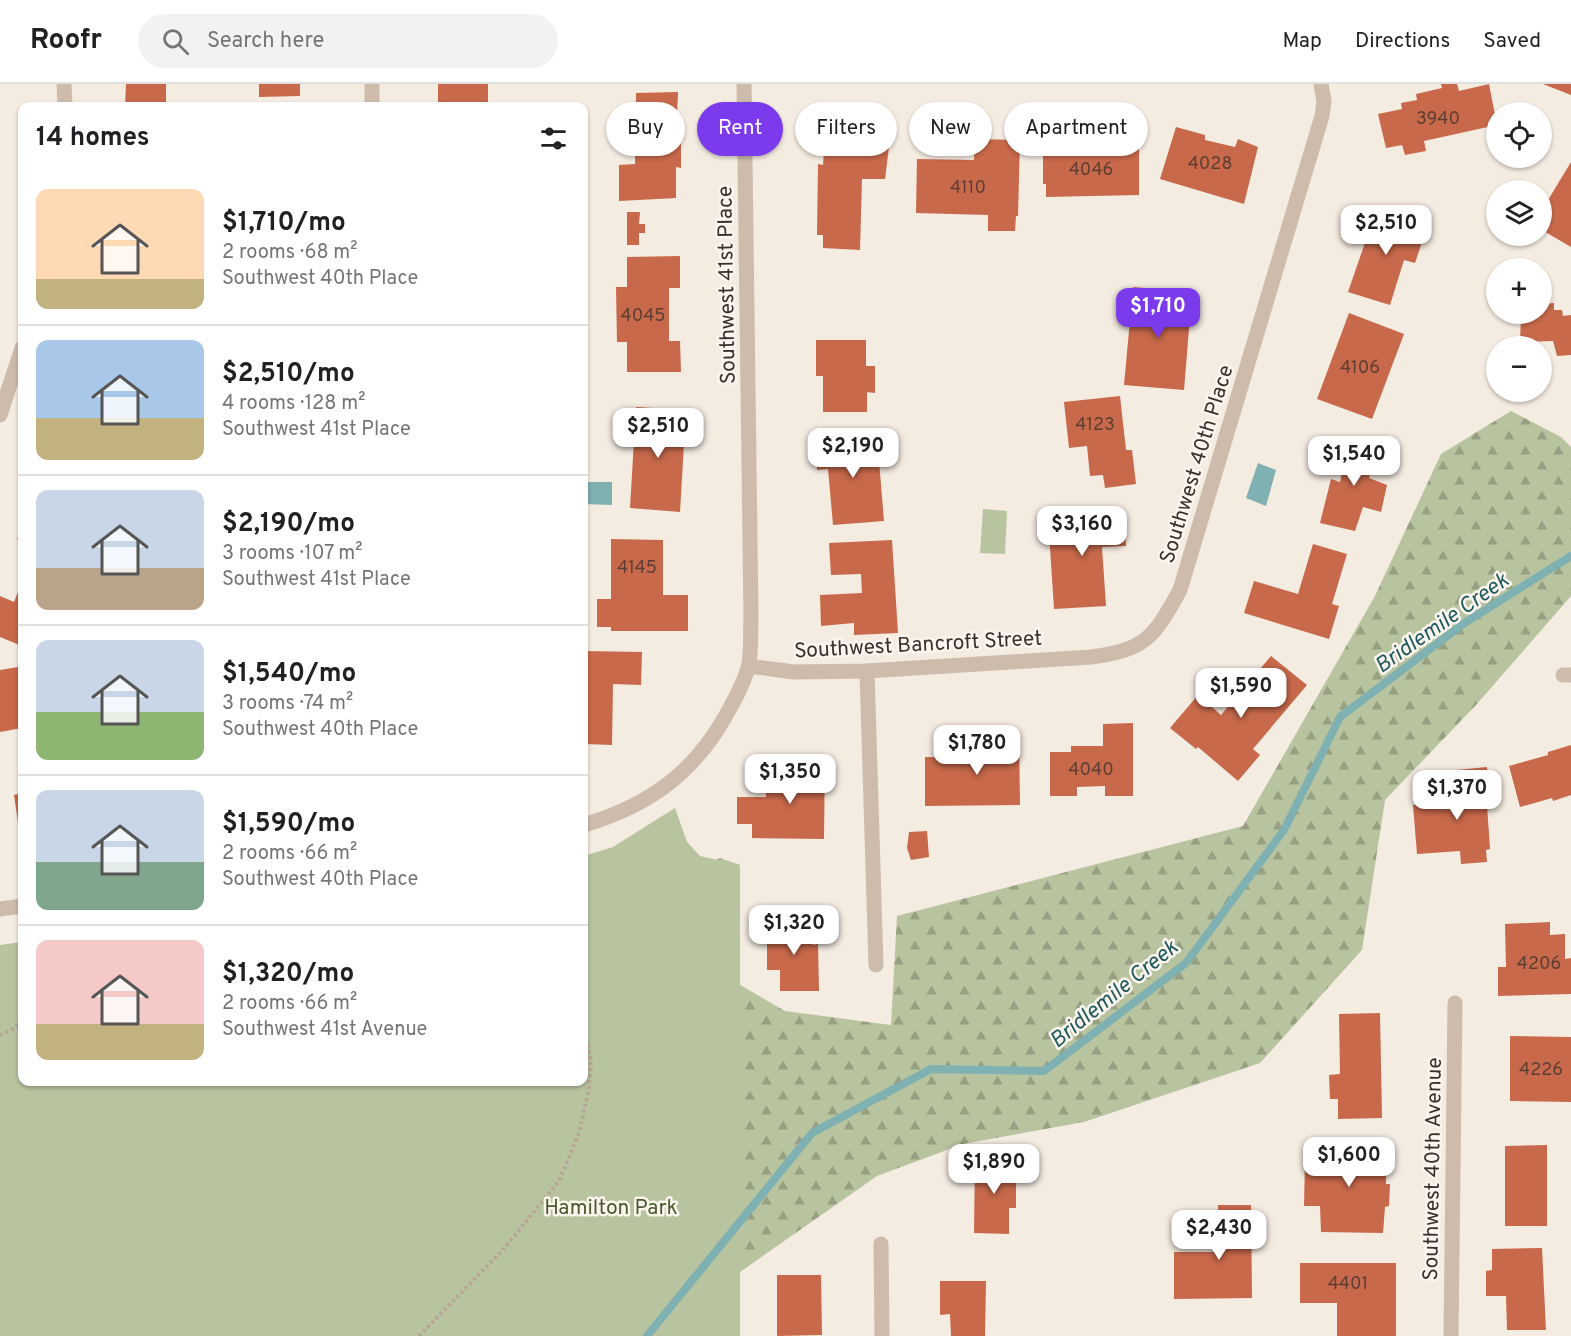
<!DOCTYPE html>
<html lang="en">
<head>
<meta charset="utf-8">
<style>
  body { margin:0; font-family:Overpass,sans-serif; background:#f2f2f2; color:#202124; height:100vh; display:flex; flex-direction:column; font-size:22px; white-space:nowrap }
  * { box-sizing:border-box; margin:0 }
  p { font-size:20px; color:#757577 }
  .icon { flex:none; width:33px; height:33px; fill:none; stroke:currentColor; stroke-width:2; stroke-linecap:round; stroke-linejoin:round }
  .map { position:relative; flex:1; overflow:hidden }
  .drawer { position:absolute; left:18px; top:18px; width:570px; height:984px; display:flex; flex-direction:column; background:#fff; border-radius:12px; box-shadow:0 2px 4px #0004 }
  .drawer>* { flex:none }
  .banner { position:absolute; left:606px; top:18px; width:570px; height:54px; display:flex; gap:12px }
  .buttons { position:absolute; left:1486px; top:18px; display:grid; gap:12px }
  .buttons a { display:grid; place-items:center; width:66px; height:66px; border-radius:50%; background:#fff; box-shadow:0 2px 4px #0004; font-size:30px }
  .price { position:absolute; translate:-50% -51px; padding:0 14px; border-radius:12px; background:#fff; color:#222; font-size:20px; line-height:39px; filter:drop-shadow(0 2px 3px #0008) }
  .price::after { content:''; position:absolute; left:50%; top:36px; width:18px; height:14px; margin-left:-9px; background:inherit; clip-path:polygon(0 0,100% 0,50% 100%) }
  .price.selected { background:#7c3aed; color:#fff }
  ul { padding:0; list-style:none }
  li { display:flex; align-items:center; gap:18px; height:150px; padding:0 18px }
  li+li { border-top:2px solid #e0e0e0 }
  li span { display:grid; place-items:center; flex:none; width:168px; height:120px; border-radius:12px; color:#555 }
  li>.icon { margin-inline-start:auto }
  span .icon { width:72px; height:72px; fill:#fffc; stroke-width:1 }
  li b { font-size:26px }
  h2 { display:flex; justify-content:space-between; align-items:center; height:72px; padding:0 18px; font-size:26px }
  .pill { padding:0 21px; border-radius:27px; background:#fff; box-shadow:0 2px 4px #0004; font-size:21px; line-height:54px }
  .pill.selected { background:#7c3aed; color:#fff }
  header { display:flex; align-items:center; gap:36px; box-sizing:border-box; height:84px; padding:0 30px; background:#fff; border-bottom:2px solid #e0e0e0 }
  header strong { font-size:28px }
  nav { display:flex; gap:33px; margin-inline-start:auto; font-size:21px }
  .search { width:420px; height:54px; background:#f2f2f2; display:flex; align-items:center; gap:15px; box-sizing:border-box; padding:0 21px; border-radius:33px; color:#757577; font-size:22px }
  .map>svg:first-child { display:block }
</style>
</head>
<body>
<header>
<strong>Roofr</strong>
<div class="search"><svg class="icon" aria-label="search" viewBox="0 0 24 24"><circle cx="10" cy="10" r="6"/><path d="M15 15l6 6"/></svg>Search here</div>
<nav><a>Map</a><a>Directions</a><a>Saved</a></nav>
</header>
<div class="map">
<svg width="1571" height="1252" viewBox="0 0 1571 1252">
  <defs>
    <pattern id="forest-firs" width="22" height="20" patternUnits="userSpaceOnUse" patternTransform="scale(1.5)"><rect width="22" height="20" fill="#b8c4a0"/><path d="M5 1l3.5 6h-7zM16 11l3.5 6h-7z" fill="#97a083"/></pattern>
  </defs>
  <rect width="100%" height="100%" fill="#f4ebe1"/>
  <polygon fill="url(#forest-firs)" points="1511,327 1561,353 1571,363 1571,512 1476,621 1385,716 1362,866 1260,979 1084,1038 963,1060 877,1092 740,1188 740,1252 209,1252 584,998 699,784 720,774 740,781 740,901 785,927 891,941 897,832 1243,742 1375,512 1441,370"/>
  <g fill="#b8c4a0">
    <polygon points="983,425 1007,427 1005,470 980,469"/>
    <polygon points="675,724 687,758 700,772 740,781 740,1252 0,1252 0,861 22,858 22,998 584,998 584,772 613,763"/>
  </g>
  <g fill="#7fb0b2">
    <polygon points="1258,379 1276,386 1266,422 1246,414"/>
    <polygon points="584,398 612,398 612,421 584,420"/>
  </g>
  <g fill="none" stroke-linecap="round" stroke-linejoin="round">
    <polyline stroke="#7fb0b2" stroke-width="8" points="647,1252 812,1049 931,985 1044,987 1186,879 1284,746 1340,633 1463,540 1571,472"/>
  </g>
  <g fill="#c8694b">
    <polygon points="126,0 166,0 166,22 125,22"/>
    <polygon points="259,0 300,0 300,12 259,13"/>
    <polygon points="438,0 488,0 488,22 449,22 449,20 438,20"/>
    <polygon points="1441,0 1457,0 1459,7 1489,0 1497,41 1424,57 1426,67 1405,71 1402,61 1386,64 1378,30 1402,25 1401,19 1417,16 1416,10 1442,4"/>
    <polygon points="1543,0 1571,0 1571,11"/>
    <polygon points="678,8 677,31 681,30 681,84 676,83 676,114 619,117 619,81 635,80 636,9"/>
    <polygon points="1176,43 1205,51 1205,56 1235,63 1238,55 1258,63 1244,120 1160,95"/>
    <polygon points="863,46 891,47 885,95 862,95 860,166 823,164 823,151 817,151 818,80 823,81 824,67 861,72"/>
    <polygon points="1100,52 1139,52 1139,111 1046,113 1046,100 1043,100 1043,56 1081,56 1081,69 1100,69"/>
    <polygon points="975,55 1020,56 1018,132 1016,132 1015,147 988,147 988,131 916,129 917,75 974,76"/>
    <polygon points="1571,78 1571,163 1542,146 1542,126"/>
    <polygon points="1382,122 1418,134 1412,152 1423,155 1415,179 1404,176 1390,221 1348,208 1369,147 1373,148"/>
    <polygon points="627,128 640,128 639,140 645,140 645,149 639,149 639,161 627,161"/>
    <polygon points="680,172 680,204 669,204 669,257 680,257 681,288 627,288 627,258 617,258 616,203 627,203 627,173"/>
    <polygon points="1133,203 1192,208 1184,306 1124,301"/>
    <polygon points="1554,219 1554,226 1562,226 1563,232 1571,231 1571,271 1557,272 1553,257 1520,258 1521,230 1542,230 1542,220"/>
    <polygon points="1349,229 1404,250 1372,335 1317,315"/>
    <polygon points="816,256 866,256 866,282 875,282 875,309 867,308 867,328 823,328 823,292 816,292"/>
    <polygon points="1120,312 1126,366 1132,366 1136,400 1105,404 1103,391 1090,392 1087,362 1069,364 1064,318"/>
    <polygon points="636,323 686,326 680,428 630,424"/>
    <polygon points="877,352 884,437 833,441 828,385 817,386 815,356"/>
    <polygon points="1345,352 1378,358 1369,394 1387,401 1381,428 1363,423 1355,447 1320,439 1331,395 1340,398 1346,369 1340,366"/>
    <polygon points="1124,428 1126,462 1102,463 1106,522 1054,525 1048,433"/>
    <polygon points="22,444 22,458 17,455"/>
    <polygon points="611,455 663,456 663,511 688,511 688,547 611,547 611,543 597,543 597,515 611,515"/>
    <polygon points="892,456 898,549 854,551 854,539 821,542 820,511 862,509 861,490 831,491 829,459"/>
    <polygon points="1313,460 1347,470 1332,520 1339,522 1329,555 1244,529 1254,497 1298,510"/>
    <polygon points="22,498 22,562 0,553 0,512 14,518"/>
    <polygon points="584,567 642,568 641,601 613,600 612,661 584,660"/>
    <polygon points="1271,572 1307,601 1253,665 1260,671 1238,697 1198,663 1196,665 1170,644 1198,611 1221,631"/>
    <polygon points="18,583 22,613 22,644 0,648 0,586"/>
    <polygon points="1133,639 1133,712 1105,712 1105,702 1077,703 1077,712 1050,712 1050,668 1071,668 1071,662 1103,662 1103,640"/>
    <polygon points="1019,647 1020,721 925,722 925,673 986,674 985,648"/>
    <polygon points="1571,661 1571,711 1553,717 1552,714 1520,723 1509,682 1548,671 1548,668"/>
    <polygon points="793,671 825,671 824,755 752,754 752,740 737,740 737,713 766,713 766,708 793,708"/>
    <polygon points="1487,683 1490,721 1487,721 1490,765 1486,766 1487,778 1461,780 1460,767 1417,770 1413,721 1460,717 1457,686"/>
    <polygon points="22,709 22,752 20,752 14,711"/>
    <polygon points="927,747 929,773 911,776 907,764 909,748"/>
    <polygon points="1550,838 1550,851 1565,850 1565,875 1571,874 1571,910 1498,912 1498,883 1506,883 1505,840"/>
    <polygon points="767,839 813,839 813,861 818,860 819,907 780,907 780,886 767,886"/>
    <polygon points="1380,929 1382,1034 1338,1035 1338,1015 1330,1015 1329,991 1340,990 1339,930"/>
    <polygon points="1510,952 1571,953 1571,1018 1510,1017"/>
    <polygon points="1341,1060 1387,1061 1386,1100 1390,1100 1389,1122 1385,1123 1383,1149 1321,1148 1320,1122 1304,1122 1305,1075 1318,1075 1318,1068 1340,1068"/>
    <polygon points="1547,1061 1547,1142 1505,1142 1505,1062"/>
    <polygon points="975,1074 1016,1075 1016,1124 1009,1124 1009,1150 974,1149"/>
    <polygon points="1218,1121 1251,1121 1252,1214 1174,1215 1174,1168 1218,1168"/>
    <polygon points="1542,1164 1546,1246 1507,1246 1506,1212 1486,1212 1486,1187 1492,1186 1492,1165"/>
    <polygon points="1300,1179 1396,1179 1396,1252 1337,1252 1337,1219 1300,1219"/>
    <polygon points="777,1191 821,1191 822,1251 777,1252"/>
    <polygon points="940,1197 986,1197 985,1252 951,1252 950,1230 940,1231"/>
  </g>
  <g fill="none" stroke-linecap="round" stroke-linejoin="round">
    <g stroke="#b9a596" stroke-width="4" stroke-dasharray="3 3" stroke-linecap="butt">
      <polyline points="0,951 10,947 22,938"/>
      <polyline points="419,1252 502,1167 559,1097 579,1049 589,1005 591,978 584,948"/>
    </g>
    <g stroke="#cdbbac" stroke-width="15">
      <polyline points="64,0 65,22"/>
      <polyline points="372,0 372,22"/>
      <polyline points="0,331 22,264"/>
      <path d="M749,582L794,588L867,587L1091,573C1146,566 1154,553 1180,506L1322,32L1324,17L1321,0"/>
      <polyline points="867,587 876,881"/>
      <polyline points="1563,591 1571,591"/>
      <path d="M584,741C647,722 692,691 725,633C734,617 743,601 748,584C752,568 750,549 751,533L744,0"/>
      <polyline points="0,825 22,822"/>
      <polyline points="881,1160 882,1252"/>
      <polyline points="1451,1252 1455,919"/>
    </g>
  </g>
  <g text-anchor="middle" stroke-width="5" stroke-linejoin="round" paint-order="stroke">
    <g font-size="18" fill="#5e3e33">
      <text x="1438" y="40">3940</text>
      <text x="1210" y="85">4028</text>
      <text x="1091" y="91">4046</text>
      <text x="968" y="109">4110</text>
      <text x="643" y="237">4045</text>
      <text x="1360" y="289">4106</text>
      <text x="1095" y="346">4123</text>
      <text x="637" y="489">4145</text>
      <text x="1091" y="691">4040</text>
      <text x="1539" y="885">4206</text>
      <text x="1541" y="991">4226</text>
      <text x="1348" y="1205">4401</text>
    </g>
    <g font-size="21" fill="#3b302b" stroke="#fbf5ee">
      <text transform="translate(726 201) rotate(-91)" y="7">Southwest 41st Place</text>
      <text transform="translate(1196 380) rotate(-73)" y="7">Southwest 40th Place</text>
      <text transform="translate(918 560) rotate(-3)" y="7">Southwest Bancroft Street</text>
      <text transform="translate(1432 1085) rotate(-89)" y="7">Southwest 40th Avenue</text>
    </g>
    <g font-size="21" fill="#4a5a2e" stroke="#fbf5ee">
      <text x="611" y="1130">Hamilton Park</text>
    </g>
    <g font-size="22" font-style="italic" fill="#1f5a5e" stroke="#fbf5ee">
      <text transform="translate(1441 538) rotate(-35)" y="8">Bridlemile Creek</text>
      <text transform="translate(1113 909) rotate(-39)" y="8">Bridlemile Creek</text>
    </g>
  </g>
</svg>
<div class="buttons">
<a><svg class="icon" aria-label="locate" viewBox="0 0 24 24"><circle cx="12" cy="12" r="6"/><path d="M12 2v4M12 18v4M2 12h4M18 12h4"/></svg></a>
<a><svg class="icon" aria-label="layers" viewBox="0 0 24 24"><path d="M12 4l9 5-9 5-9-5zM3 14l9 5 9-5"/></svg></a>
<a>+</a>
<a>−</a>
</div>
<b class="price" style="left:1386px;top:172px">$2,510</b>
<b class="price selected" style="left:1158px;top:255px">$1,710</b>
<b class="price" style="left:658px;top:375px">$2,510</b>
<b class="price" style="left:853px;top:395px">$2,190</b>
<b class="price" style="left:1354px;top:403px">$1,540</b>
<b class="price" style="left:1082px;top:473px">$3,160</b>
<b class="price" style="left:1241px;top:635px">$1,590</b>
<b class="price" style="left:977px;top:692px">$1,780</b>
<b class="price" style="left:790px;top:721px">$1,350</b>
<b class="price" style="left:1457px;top:737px">$1,370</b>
<b class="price" style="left:794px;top:872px">$1,320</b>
<b class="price" style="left:1349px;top:1104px">$1,600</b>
<b class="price" style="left:994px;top:1111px">$1,890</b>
<b class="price" style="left:1219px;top:1177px">$2,430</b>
<div class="banner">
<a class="pill">Buy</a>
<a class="pill selected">Rent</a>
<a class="pill">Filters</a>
<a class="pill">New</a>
<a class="pill">Apartment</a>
</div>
<section class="drawer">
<h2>14 homes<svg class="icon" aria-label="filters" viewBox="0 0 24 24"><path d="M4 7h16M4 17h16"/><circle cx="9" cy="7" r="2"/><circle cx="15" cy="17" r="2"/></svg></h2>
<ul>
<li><span style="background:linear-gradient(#ffd9b3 75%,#c2b280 0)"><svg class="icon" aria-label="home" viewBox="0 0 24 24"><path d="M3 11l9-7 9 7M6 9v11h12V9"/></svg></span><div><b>$1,710/mo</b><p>2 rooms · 68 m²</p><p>Southwest 40th Place</p></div></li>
<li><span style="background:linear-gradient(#a9c7e8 65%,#c2b280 0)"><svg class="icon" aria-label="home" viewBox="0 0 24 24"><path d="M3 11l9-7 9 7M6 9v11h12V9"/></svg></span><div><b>$2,510/mo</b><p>4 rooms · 128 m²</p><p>Southwest 41st Place</p></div></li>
<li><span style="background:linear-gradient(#c9d6e8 65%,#b9a48a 0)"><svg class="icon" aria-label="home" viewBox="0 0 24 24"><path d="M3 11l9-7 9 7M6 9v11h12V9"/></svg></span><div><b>$2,190/mo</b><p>3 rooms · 107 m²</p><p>Southwest 41st Place</p></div></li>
<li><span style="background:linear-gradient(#c9d6e8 60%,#8fb573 0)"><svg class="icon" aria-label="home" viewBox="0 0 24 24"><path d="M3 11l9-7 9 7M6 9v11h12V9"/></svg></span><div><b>$1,540/mo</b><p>3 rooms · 74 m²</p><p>Southwest 40th Place</p></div></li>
<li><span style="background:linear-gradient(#c9d6e8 60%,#7fa58c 0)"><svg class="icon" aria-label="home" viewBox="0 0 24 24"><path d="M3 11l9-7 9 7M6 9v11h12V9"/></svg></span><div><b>$1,590/mo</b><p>2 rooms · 66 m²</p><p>Southwest 40th Place</p></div></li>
<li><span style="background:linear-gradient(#f6c9c9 70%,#c2b280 0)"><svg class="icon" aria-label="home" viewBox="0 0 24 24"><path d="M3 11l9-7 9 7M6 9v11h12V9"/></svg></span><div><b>$1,320/mo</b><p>2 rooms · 66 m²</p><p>Southwest 41st Avenue</p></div></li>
</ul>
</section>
</div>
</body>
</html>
